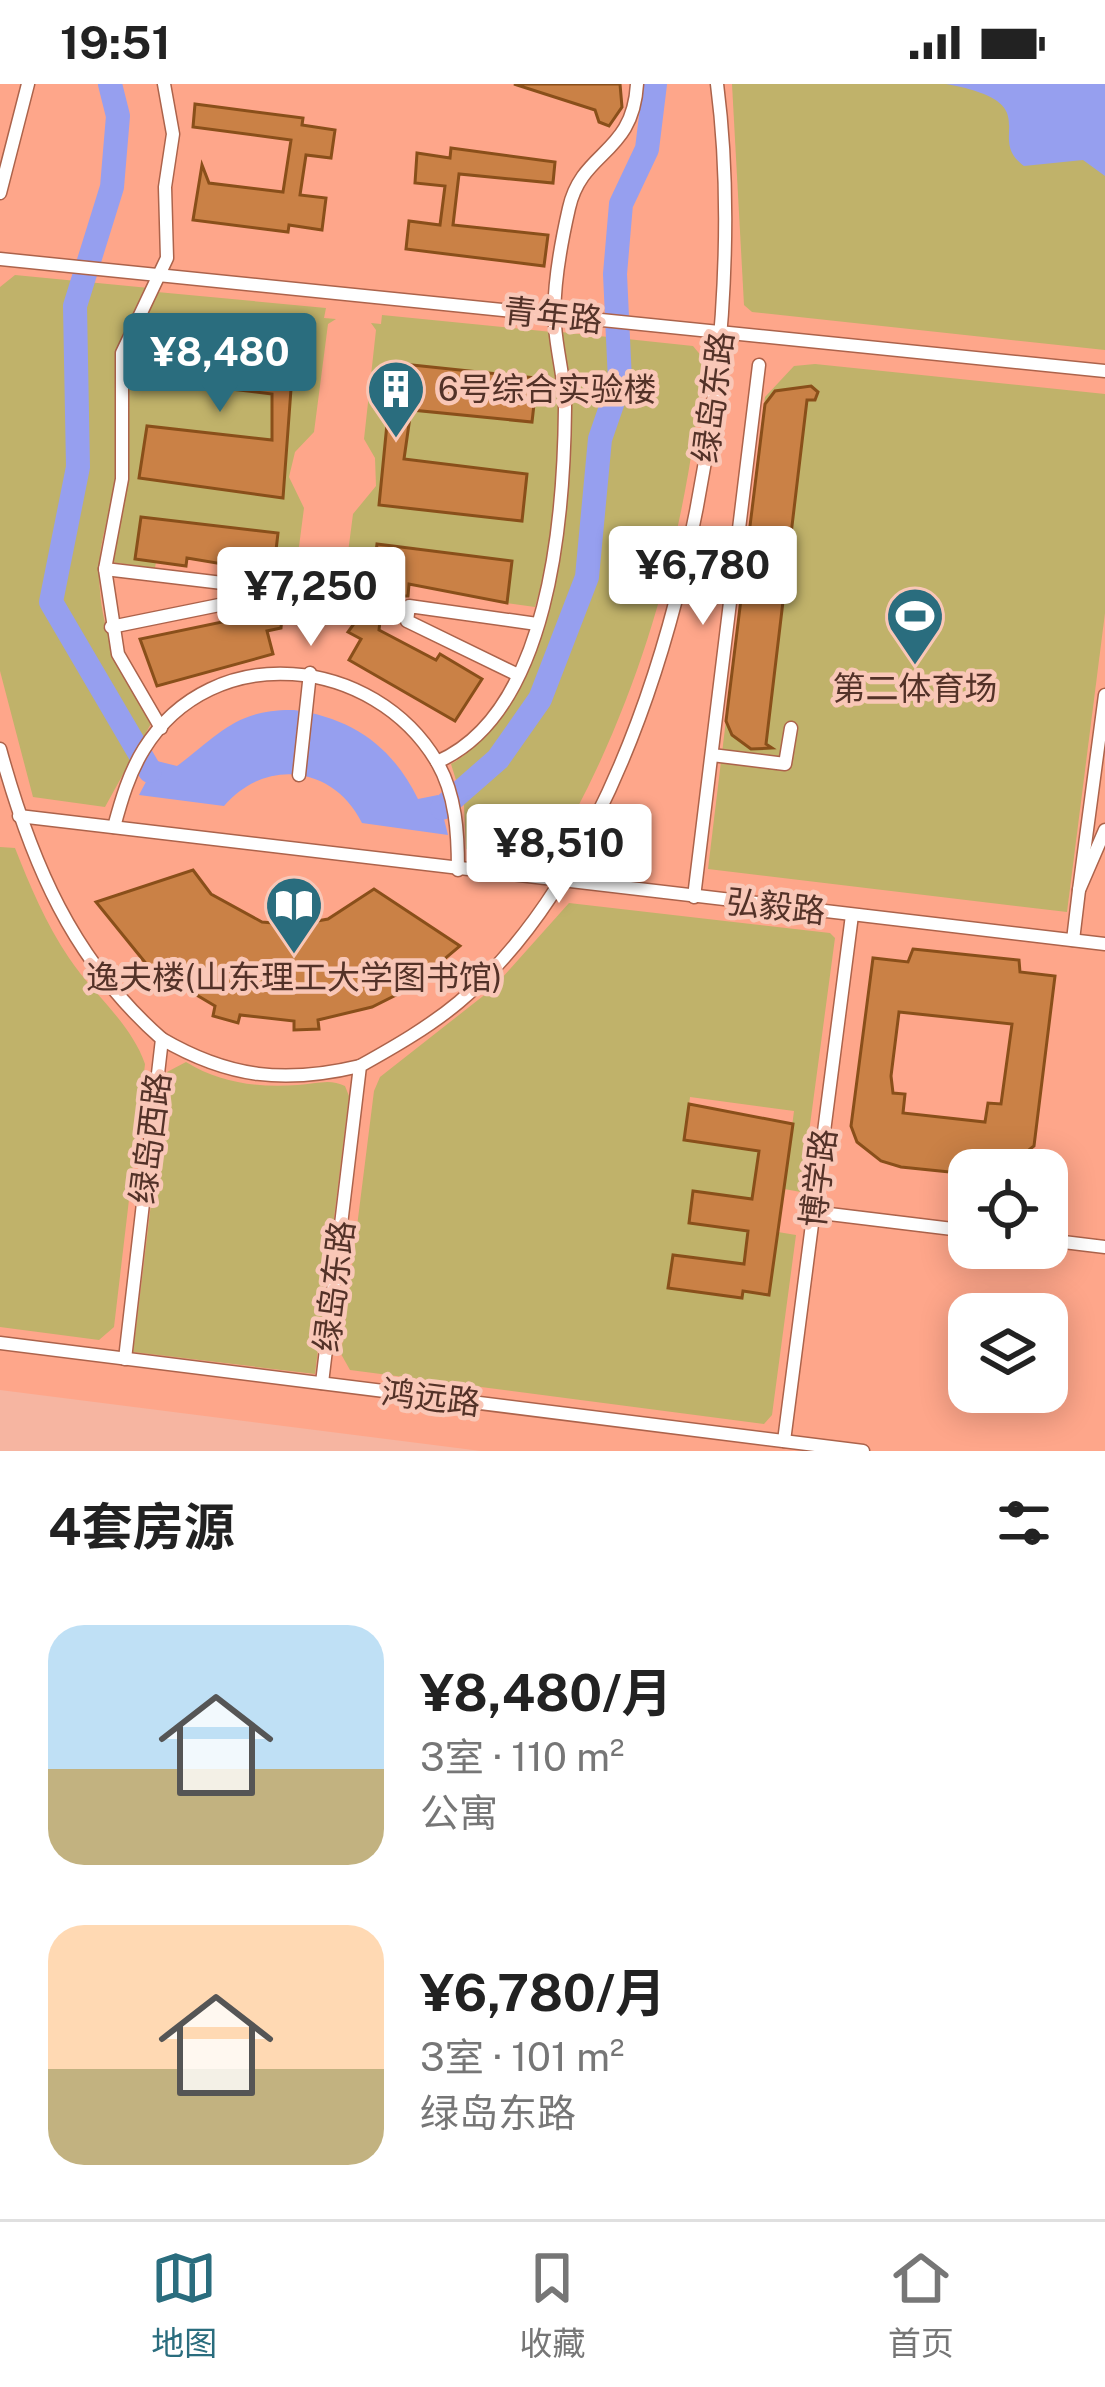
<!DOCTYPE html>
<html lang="zh">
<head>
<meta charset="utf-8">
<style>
  body { margin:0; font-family:"Public Sans","Noto Sans SC",sans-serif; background:#f2f2f2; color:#222; height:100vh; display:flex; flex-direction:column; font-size:45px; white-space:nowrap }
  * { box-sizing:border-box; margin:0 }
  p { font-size:39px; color:#767676 }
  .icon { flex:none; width:66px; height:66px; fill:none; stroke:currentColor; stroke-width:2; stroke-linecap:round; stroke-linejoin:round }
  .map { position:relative; height:1367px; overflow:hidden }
  .sheet { display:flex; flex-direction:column; background:#fff; flex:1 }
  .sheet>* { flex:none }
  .buttons { position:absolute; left:948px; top:1065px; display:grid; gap:24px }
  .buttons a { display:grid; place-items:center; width:120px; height:120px; border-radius:24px; background:#fff; box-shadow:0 6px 30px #0003; font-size:60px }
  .price { position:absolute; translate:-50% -102px; padding:0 27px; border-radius:12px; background:#fff; color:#222; font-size:39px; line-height:78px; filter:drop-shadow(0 3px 6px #0008) }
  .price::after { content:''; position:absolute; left:50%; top:72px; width:36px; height:27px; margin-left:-18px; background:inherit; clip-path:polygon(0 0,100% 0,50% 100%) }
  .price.active { background:#2a6d7e; color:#fff }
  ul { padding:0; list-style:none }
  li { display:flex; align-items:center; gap:36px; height:300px; padding:0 48px }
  li span { display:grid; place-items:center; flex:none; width:336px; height:240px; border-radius:36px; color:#555 }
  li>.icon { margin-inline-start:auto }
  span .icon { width:144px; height:144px; fill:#fffc; stroke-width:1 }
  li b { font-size:51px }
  h2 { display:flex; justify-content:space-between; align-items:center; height:144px; padding:0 48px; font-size:51px }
  .status { display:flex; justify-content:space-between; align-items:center; height:84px; padding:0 60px; background:#fff; direction:ltr }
  .status svg { height:33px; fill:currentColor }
  .dock { display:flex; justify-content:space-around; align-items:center; height:168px; border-top:3px solid #e0e0e0; background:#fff; font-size:33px; color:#767676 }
  .dock a { display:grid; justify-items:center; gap:6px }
  .dock .active { color:#2a6d7e }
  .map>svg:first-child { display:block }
</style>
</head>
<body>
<div class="status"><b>19:51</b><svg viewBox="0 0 49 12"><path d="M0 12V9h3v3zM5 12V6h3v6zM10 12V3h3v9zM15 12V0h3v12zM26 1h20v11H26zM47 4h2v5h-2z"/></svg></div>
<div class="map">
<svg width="1105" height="1367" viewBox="0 0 1105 1367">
  <rect width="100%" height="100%" fill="#f6b5a1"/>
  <path fill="#fea68a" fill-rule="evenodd" d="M0,0H1105V1367H481L0,1306ZM969,1086H1047V1164H969ZM969,1230H1047V1308H969Z"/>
  <g fill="#c0b26a">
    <polygon points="732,0 1105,0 1105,266 752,228 744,221"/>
    <path d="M15,191L149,204C95,282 127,318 116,400C112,424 102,448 100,473C95,536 117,586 153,636L105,723L33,713L0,587V203Z"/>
    <polygon points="157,208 326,224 324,234 336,235 328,240 314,348 295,368 289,393 304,424 297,478 275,475 277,449 141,433 135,475 156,478 155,484 110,478 123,289 129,257"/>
    <path d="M382,231L552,248C564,339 562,434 535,523L507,519L511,477L377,460L374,484H346L353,430L376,402L375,374L364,355L376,246L371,239L381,240Z"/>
    <path d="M561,248L693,262L703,274C689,446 638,628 548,776L466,765L464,722L451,680C554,622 582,353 561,248Z"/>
    <polygon points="815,280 1105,310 1105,529 1067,828 708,785 765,313 794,282"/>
    <path d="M0,763L15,764C30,802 46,840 69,874C93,910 131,939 145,980L114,1243L99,1256L0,1243Z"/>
    <polygon points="569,819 830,849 835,854 801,1108 784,1105 794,1027 690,1013 685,1056 759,1067 752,1115 694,1107 689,1138 748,1147 744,1180 673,1171 669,1204 741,1214 743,1207 769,1211 778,1148 796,1151 772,1331 764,1340 350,1286 341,1270 374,1007 380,993 492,905"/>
    <path d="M186,978C220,999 258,1004 298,1001C315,1000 330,994 345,1002L349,1012L315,1290L133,1268L167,988Z"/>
  </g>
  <g fill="#969fef">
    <path d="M946,0H1105V92L1083,76L1024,82C983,53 1051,19 946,0Z"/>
    <path d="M294,626C352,634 392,662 418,715L438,711L448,751L362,739C334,682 266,673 224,722L139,711L157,677L177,682C218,652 235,625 294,626Z"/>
  </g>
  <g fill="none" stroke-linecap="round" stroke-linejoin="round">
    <g stroke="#969fef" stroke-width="24">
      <polyline points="110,0 118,32 112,103 75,222 78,383 51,518 150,687"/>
      <polyline points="442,724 498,675 540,615 587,493 600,355 620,297 615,190 621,120 647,65 655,0"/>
    </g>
  </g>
  <g fill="#ca8146" stroke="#894f1a" stroke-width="3" fill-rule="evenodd">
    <polygon points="514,0 620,0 622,23 609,42 599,38 595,26"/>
    <polygon points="195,20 303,34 302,41 335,46 331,74 306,71 300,111 326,114 322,146 289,141 288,148 193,136 202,81 209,99 283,108 291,56 193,43"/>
    <polygon points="451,64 555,78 553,99 459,90 453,141 548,151 544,182 406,165 409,137 440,141 445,102 415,99 417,69 450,74"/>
    <polygon points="147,249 294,264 283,414 139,394 147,342 272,356 272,310 138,294"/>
    <polygon points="393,279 537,294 532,338 411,326 404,375 527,390 522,437 379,421"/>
    <polygon points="811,302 818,308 815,316 807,316 766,660 772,664 751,665 732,651 726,637 765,320 775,307"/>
    <polygon points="141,433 278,449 275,475 287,477 281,544 267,547 273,570 157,602 140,555 251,532 256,497 241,496 235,482 187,474 186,482 135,475"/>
    <polygon points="377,460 512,477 507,519 409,500 408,512 383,512 379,546 436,576 440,570 482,595 455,637 349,576 361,555 348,548 356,537 362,484 374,484"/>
    <polygon points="193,786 211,810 262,838 296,841 328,835 374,805 460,862 410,904 372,923 318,936 319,945 294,946 294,937 240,931 238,939 213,932 215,922 148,882 96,818"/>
    <path d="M913,865L1019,876L1020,888L1055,892L1034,1062L1003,1086L969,1090L901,1083L881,1077L857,1058L851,1042L873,874L908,878ZM899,928L1012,940L1001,1020L988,1019L985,1038L903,1029L905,1010L893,1009L891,992Z"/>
    <polygon points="689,1020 793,1040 769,1211 743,1207 742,1214 668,1204 673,1171 744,1180 748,1147 689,1139 693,1107 752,1115 759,1067 684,1056"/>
  </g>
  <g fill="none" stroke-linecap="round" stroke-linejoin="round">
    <defs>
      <g id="minor">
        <polyline points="0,109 28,0"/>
        <polyline points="0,175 1105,287"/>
        <polyline points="105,485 231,500 229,519 111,543"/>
        <polyline points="518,591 407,537 409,522 537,540"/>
        <polyline points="161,644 118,570 105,485 122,395 122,269 167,174 165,103 173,50 164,0"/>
        <path d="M0,665C31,778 72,876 162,955L125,1275"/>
        <polyline points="712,671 785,680 791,644"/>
        <path d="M437,678C550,629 564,433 565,324C565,296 557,270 555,242C552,206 561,159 569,124C582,66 633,71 637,0"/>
        <polyline points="299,691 310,589"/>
        <polyline points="19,732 1105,860"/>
        <path d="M114,743C121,717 129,689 144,665C213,554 374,572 437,678C456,711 458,749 458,786"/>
        <polyline points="1079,806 1105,611"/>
        <polyline points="694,813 759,281"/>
        <polyline points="1073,856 1079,806 1105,746"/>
        <path d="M162,955C229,994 285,1000 360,982"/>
        <polyline points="813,1128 969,1147"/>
        <polyline points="1047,1156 1105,1163"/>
        <polyline points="0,1259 863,1367"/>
        <path d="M322,1299L360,982C394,963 429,943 459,918C675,735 752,268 717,0"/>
        <polyline points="784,1357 852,831"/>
      </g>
    </defs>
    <use href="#minor" stroke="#ac634b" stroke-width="15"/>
    <use href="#minor" stroke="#fff" stroke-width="12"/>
  </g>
  <defs>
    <symbol id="building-pin" viewBox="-11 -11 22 30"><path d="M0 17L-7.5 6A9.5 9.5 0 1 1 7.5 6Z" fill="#2a6d7e" stroke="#f9c7b7"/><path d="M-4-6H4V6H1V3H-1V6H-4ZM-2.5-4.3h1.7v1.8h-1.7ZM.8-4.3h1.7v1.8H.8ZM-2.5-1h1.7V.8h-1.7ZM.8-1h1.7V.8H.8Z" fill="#fff"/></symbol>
    <symbol id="stadium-pin" viewBox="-11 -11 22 30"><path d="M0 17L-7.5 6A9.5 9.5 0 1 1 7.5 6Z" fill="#2a6d7e" stroke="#f9c7b7"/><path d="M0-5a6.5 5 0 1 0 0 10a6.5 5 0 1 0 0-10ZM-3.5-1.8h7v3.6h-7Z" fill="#fff"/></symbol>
    <symbol id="library-pin" viewBox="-11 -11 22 30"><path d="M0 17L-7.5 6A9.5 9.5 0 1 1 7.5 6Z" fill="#2a6d7e" stroke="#f9c7b7"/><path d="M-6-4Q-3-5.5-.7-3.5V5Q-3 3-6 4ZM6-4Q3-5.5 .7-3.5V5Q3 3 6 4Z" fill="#fff"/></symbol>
  </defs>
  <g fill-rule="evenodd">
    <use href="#building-pin" x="363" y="272" width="66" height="90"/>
    <use href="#stadium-pin" x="882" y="499" width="66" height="90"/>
    <use href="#library-pin" x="261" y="788" width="66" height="90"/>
  </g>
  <g text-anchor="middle" stroke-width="9" stroke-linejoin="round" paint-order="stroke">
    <g font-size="33" fill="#533228" stroke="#f9c7b7">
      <text transform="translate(553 231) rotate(6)" y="12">青年路</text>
      <text transform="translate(713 313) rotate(-83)" y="12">绿岛东路</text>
      <text transform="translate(776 822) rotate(6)" y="12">弘毅路</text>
      <text transform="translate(150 1054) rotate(-83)" y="12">绿岛西路</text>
      <text transform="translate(818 1094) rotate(-83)" y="12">博学路</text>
      <text transform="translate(334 1202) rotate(-83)" y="12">绿岛东路</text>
      <text transform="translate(431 1313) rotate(7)" y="12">鸿远路</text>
    </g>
    <g font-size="33" fill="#533228" stroke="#f9c7b7">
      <text x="438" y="317" text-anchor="start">6号综合实验楼</text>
      <text x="915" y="616">第二体育场</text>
      <text x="294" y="905">逸夫楼(山东理工大学图书馆)</text>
    </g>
  </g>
</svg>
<div class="buttons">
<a><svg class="icon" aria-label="locate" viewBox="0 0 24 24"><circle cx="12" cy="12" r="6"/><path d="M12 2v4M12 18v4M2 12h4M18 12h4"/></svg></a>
<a><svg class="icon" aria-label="layers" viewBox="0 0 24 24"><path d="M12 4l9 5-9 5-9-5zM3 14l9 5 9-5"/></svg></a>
</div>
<b class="price active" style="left:220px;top:331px">¥8,480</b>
<b class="price" style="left:703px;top:544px">¥6,780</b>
<b class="price" style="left:311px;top:565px">¥7,250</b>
<b class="price" style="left:559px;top:822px">¥8,510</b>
</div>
<section class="sheet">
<h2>4套房源<svg class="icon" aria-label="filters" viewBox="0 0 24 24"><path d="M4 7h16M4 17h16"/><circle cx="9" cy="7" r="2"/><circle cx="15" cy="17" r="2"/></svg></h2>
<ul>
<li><span style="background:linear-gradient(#bfe0f5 60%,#c2b280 0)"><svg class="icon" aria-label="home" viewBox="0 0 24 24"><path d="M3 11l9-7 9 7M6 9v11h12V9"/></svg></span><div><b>¥8,480/月</b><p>3室 · 110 m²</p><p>公寓</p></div></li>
<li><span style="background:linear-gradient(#ffd9b3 60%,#c2b280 0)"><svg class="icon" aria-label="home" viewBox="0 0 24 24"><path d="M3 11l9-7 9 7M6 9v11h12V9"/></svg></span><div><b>¥6,780/月</b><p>3室 · 101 m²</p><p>绿岛东路</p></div></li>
</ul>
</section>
<nav class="dock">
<a class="active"><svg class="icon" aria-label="map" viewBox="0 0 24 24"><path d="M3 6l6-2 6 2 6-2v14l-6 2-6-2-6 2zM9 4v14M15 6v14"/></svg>地图</a>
<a><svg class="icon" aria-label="saved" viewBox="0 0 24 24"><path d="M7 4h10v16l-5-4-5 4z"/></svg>收藏</a>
<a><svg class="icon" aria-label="home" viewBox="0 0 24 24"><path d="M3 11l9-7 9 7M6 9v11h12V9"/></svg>首页</a>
</nav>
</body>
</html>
